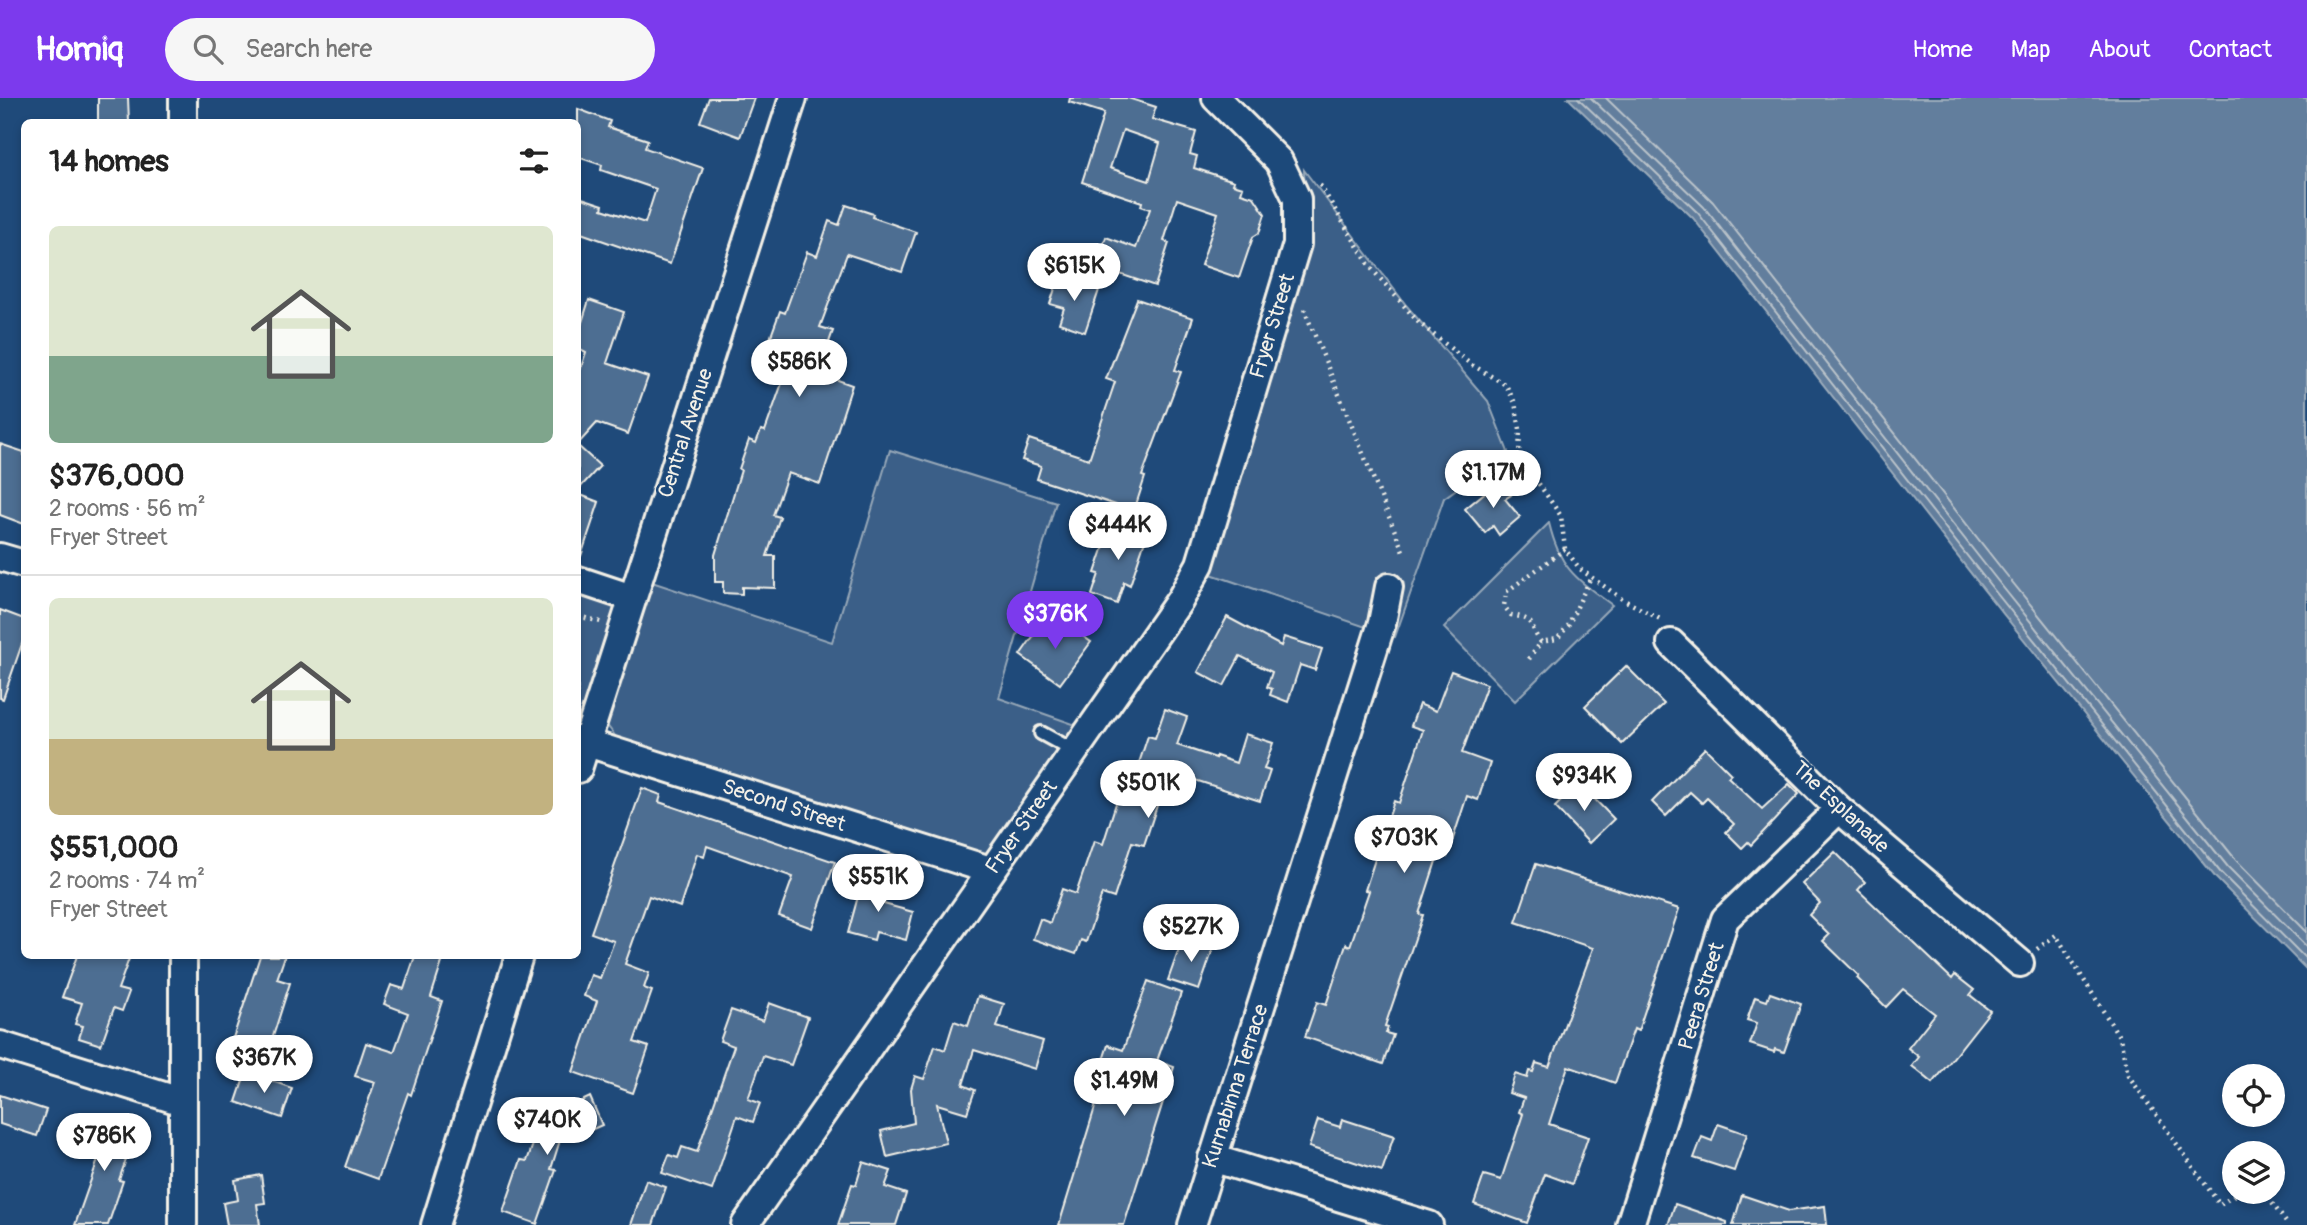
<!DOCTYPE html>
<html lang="en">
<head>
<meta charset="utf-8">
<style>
  body { margin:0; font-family:Pangolin,sans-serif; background:#f6f6f6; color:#222; height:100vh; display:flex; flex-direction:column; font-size:26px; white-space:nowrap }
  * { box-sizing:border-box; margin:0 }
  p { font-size:23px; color:#767676 }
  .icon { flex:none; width:38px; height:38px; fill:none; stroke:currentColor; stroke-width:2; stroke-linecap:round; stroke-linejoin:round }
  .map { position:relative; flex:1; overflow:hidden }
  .drawer { position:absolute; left:21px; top:21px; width:560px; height:840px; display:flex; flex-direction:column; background:#fff; border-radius:10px; box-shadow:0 4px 10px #0003 }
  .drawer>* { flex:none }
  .controls { position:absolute; left:2222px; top:966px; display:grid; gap:14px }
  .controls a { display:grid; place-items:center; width:63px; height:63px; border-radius:50%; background:#fff; box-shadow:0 4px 10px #0003; font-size:35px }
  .price { position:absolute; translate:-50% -60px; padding:0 16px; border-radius:24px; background:#fff; color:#222; font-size:23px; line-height:46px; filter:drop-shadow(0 2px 4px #0008) }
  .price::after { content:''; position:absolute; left:50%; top:42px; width:21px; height:16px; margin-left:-10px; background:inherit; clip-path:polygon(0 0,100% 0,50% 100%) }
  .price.current { background:#7c3aed; color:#fff }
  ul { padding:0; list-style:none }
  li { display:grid; align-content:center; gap:14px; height:371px; padding:0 28px }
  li+li { border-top:2px solid #e0e0e0 }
  li span { display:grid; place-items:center; height:217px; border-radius:10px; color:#555 }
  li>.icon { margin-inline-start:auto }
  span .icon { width:126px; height:126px; fill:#fffc; stroke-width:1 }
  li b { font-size:30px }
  h2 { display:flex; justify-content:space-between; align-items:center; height:84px; padding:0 28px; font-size:30px }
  header { display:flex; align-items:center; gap:42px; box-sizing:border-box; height:98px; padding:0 35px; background:#7c3aed; color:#fff }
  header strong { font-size:33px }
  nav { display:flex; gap:38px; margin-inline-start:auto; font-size:24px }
  .search { width:490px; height:63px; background:#f6f6f6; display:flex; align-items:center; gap:18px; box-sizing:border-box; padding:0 24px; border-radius:38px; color:#767676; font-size:26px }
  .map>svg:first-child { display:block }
</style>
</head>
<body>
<header>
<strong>Homiq</strong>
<div class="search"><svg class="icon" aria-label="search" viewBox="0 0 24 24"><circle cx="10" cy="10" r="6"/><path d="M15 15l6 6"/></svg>Search here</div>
<nav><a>Home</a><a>Map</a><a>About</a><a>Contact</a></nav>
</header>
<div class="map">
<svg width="2307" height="1127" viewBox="0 0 2307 1127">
  <rect width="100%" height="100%" fill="#1f4a7a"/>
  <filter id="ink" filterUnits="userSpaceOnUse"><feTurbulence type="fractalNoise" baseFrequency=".0143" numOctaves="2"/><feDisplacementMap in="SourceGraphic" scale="14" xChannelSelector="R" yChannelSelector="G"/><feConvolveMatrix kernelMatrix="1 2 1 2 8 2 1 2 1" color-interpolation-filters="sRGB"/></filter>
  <g filter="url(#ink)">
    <g fill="#3a5f88" stroke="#97a8b8" stroke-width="2">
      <polygon points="1304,72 1406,207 1488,303 1508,354 1444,400 1395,539 1208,475 1307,151"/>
      <polygon points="890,352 1056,404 999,600 1076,627 987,757 616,639 606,626 649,483 832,544"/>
      <path d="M1549,425C1560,471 1575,480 1612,507L1515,603L1444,530Z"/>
      <polygon points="578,493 616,506 578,625"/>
    </g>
    <polygon fill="#627e9d" stroke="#9cacbb" stroke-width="2" points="1568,0 2307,0 2307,872 2216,780 1984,492 1693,120"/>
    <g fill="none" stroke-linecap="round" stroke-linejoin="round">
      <g stroke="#bac3ca" stroke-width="2">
        <polyline points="1578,0 1698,115 1990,487 2221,775 2307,862"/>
        <polyline points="1591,0 1704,109 1997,482 2228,769 2307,849"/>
        <polyline points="1606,0 1713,104 2005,475 2236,762 2307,834"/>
      </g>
    </g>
    <g fill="#4d6e92" stroke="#f4f1e8" stroke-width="2" fill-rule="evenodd">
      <polygon points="98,0 128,0 129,24 98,24"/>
      <polygon points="709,0 754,0 740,39 700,24"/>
      <path d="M1070,0H1128L1156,9L1152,21L1196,34L1190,56L1197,58L1194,70L1234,83L1233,86L1243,89L1241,95L1254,99L1265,116L1259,135L1253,139L1239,180L1201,167L1218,115L1177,101L1164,143L1169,145L1155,188L1096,168L1106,139L1136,150L1150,111L1141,108L1142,104L1082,84L1104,15L1069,4ZM1123,32L1160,45L1149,83L1110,70Z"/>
      <polygon points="578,11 610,23 608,29 648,42 645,50 703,70 670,166 578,134 578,112 582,100 603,107 602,111 645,125 656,91 601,72 602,67 578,59"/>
      <polygon points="846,107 873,116 872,119 916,134 902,174 847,156 820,229 833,233 818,275 852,287 820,386 788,375 773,417 780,419 767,458 775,458 775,490 742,489 742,496 723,495 723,484 715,484 715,457 741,372 739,371 749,342 756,345 761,332 765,333 782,285 768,280 778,253 767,249 780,213 785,215 787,209 807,154 817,158 829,123 839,127"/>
      <polygon points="1059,178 1099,192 1085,234 1059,225 1064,210 1050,206"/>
      <polygon points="1137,201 1193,220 1175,272 1181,274 1142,378 1145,379 1134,413 1037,381 1041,368 1022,362 1029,341 1089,361 1115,284 1106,281"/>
      <polygon points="589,202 624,214 607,265 648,279 628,336 597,325 578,346 578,279 586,254 578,250 578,237"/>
      <polygon points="0,346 24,354 24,426 0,417"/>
      <polygon points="578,348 600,368 578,392"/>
      <polygon points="1499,383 1511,397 1505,401 1520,419 1499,437 1493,428 1485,435 1465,411"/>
      <polygon points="578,396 599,404 581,458 578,458"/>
      <polygon points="1112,425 1147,436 1130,487 1124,484 1117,506 1092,497 1099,476 1095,475"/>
      <polygon points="0,512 24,521 24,540 3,601 0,600"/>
      <polygon points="1227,519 1281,548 1284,539 1322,551 1315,572 1300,567 1288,604 1270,597 1272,591 1267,589 1272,574 1240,558 1224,588 1198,574"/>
      <polygon points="1042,526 1059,538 1067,527 1091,544 1060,586 1020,557"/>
      <polygon points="1626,568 1664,606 1622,646 1585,608"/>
      <polygon points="1451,573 1487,586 1462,655 1490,665 1478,702 1467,698 1447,759 1438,757 1419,816 1423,817 1385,928 1388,929 1386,935 1393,937 1383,966 1305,939 1317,904 1326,907 1346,846 1350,848 1369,793 1365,792 1394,703 1399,705 1423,632 1411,628 1419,606 1436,613"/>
      <polygon points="1165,611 1187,619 1177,647 1216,660 1216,658 1236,665 1245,636 1273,645 1264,671 1270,673 1260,703 1192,681 1191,685 1167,677 1144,747 1132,744 1114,800 1102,796 1086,844 1081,842 1076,856 1033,841 1040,821 1050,825 1062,791 1076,796 1094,743 1103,746 1125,677 1134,680 1148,638 1155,640"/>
      <polygon points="1705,650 1731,676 1728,679 1762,711 1789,686 1799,696 1751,747 1748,744 1742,750 1726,734 1734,726 1707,700 1702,705 1690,694 1666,718 1652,704"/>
      <polygon points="1579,685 1614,721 1589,745 1555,709"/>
      <polygon points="642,690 661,697 659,704 835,764 812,830 779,818 793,779 707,748 704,759 697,756 680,809 649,798 625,866 649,875 644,890 652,893 634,944 649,949 633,995 573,974 597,903 584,898 591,877 600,880 614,843 591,835"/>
      <polygon points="1835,754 1865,784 1858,792 1952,881 1955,877 1974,892 1970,897 1990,913 1933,985 1912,968 1919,959 1908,950 1935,916 1903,891 1886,909 1857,880 1859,878 1823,843 1829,837 1809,817 1820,805 1802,786"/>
      <polygon points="1536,766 1679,811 1638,933 1634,931 1615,985 1568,968 1549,1026 1588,1039 1572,1086 1545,1076 1527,1125 1474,1106 1484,1077 1501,1082 1523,1016 1519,1014 1524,1000 1509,995 1515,976 1527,980 1529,973 1533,974 1536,965 1549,969 1593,850 1516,824"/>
      <polygon points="863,780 889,787 884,806 913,814 906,842 876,834 874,842 848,835"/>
      <polygon points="1183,840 1213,851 1199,892 1168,882"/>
      <polygon points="77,858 130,858 118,891 129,894 122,913 114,910 101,947 79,940 83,928 75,926 82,905 62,899"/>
      <polygon points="260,858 285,858 277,881 290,885 269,951 233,940"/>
      <polygon points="415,858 444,858 431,899 442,903 411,997 408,995 378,1081 345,1069 375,984 355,978 366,945 394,954 408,915 384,906 391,887 404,891"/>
      <polygon points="1148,883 1181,895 1157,963 1174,969 1124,1127 1059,1127 1096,1006 1101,1008 1113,972 1101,968 1108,947 1123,952"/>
      <polygon points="1770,895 1801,906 1784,954 1775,951 1774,954 1750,946 1757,925 1747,922 1755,899 1767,903"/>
      <polygon points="978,898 1004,906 997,929 1043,943 1035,971 974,952 963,987 975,992 967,1015 937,1006 946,1045 887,1059 881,1033 914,1025 911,991 915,978 924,981 935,948 945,952 954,923 968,928"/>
      <polygon points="769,905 808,919 791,967 763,958 748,1001 760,1005 753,1024 737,1018 712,1092 662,1075 669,1057 678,1060 682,1049 697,1054 734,948 720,943 731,912 763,923"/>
      <polygon points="246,974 292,990 282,1020 236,1004"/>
      <polygon points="0,997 46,1012 37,1038 0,1026"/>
      <polygon points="590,999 602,1027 573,1040 561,1039 551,1071 556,1072 537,1126 503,1114 521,1062 527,1063 537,1035 538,1009 567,1010"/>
      <polygon points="1342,1021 1394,1038 1382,1073 1309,1049 1318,1022 1340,1029"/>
      <polygon points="91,1024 134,1038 119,1082 123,1083 108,1127 75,1127 99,1059 81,1053"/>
      <polygon points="1718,1026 1747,1036 1734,1073 1694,1060 1702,1039 1712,1043"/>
      <polygon points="863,1064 891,1073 885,1089 906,1096 896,1127 838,1127 852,1086 856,1087"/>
      <polygon points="261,1077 265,1105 257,1106 260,1127 227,1127 223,1105 238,1102 235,1082"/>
      <polygon points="646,1082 666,1089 653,1127 631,1127"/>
      <polygon points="1742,1097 1789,1113 1825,1108 1827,1127 1733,1127"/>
      <polygon points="1675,1106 1727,1124 1727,1127 1668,1127"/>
    </g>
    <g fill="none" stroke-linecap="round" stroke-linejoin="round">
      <defs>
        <polyline id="service" points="1041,635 1074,653"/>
        <g id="minor">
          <polyline points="183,24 183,0"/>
          <polyline points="0,459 24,466"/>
          <polyline points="578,482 632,500"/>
          <polyline points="1671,545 1839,711 2020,865"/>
          <polyline points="578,642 990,772"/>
          <polyline points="578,671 793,0"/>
          <polyline points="0,947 183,1004"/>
          <polyline points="1212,1060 1429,1127"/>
          <polyline points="183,1127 183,858"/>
          <polyline points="435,1127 519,858"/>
          <polyline points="745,1127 1180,502 1200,466 1297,146 1297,101 1279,63 1216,0"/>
          <polyline points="1192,1127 1382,525 1389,489"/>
          <polyline points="1630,1127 1725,821 1839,711"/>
        </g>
      </defs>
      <use href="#service" stroke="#f4f1e8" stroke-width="18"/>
      <use href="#minor" stroke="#f4f1e8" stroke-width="32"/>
      <g stroke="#f4f1e8" stroke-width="4.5" stroke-dasharray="2 5" stroke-linecap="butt">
        <polyline points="1320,87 1371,170 1419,225 1469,265 1506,287 1515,305 1520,331 1519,357 1561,418 1565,451 1580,471 1622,501 1662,522"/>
        <polyline points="1304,211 1403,453"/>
        <path d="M1565,451L1506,494L1504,508L1511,517C1539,522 1527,527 1541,544L1557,541L1568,528L1591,479"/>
        <polyline points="578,518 601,524"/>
        <polyline points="1529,561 1541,544"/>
        <polyline points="2037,851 2056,837 2120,940 2128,977 2220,1107 2239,1094"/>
        <polyline points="2264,1094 2288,1127"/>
      </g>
      <use href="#service" stroke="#1f4a7a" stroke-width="12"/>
      <use href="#minor" stroke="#1f4a7a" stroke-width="26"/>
    </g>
  </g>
  <g text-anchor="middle" stroke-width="5" stroke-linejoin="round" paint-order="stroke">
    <g font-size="21" fill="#f4f1e8" stroke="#1f4a7a">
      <text transform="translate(1272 228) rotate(-73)" y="7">Fryer Street</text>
      <text transform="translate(685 335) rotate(-72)" y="7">Central Avenue</text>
      <text transform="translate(784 707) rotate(18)" y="7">Second Street</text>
      <text transform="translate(1841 709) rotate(43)" y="7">The Esplanade</text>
      <text transform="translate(1021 729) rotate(-55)" y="7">Fryer Street</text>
      <text transform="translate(1701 898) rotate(-73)" y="7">Peera Street</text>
      <text transform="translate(1235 988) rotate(-72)" y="7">Kurnabinna Terrace</text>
    </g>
  </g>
</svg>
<div class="controls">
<a><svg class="icon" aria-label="locate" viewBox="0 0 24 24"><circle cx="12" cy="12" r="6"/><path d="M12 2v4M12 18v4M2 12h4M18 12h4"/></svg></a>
<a><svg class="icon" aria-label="layers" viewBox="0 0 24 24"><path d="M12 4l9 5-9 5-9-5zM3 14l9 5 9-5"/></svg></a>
</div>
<b class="price" style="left:1074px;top:205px">$615K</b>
<b class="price" style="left:799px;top:301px">$586K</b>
<b class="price" style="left:1493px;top:412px">$1.17M</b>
<b class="price" style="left:1118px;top:464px">$444K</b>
<b class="price current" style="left:1055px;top:553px">$376K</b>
<b class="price" style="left:1584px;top:715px">$934K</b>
<b class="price" style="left:1148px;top:722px">$501K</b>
<b class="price" style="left:1404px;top:777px">$703K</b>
<b class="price" style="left:878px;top:816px">$551K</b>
<b class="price" style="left:1191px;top:866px">$527K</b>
<b class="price" style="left:264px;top:997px">$367K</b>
<b class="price" style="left:1124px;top:1020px">$1.49M</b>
<b class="price" style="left:547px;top:1059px">$740K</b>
<b class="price" style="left:104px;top:1075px">$786K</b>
<section class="drawer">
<h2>14 homes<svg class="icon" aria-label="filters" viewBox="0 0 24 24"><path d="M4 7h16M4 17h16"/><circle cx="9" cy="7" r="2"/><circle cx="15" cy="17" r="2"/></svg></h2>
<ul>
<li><span style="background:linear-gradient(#dfe7d0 60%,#7fa58c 0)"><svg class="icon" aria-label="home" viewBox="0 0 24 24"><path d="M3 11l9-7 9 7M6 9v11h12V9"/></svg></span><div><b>$376,000</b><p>2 rooms · 56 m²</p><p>Fryer Street</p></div></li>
<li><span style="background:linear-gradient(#dfe7d0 65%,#c2b280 0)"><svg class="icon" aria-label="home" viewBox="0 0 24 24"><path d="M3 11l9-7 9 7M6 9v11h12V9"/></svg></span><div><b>$551,000</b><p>2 rooms · 74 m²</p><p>Fryer Street</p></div></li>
</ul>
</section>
</div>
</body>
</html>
